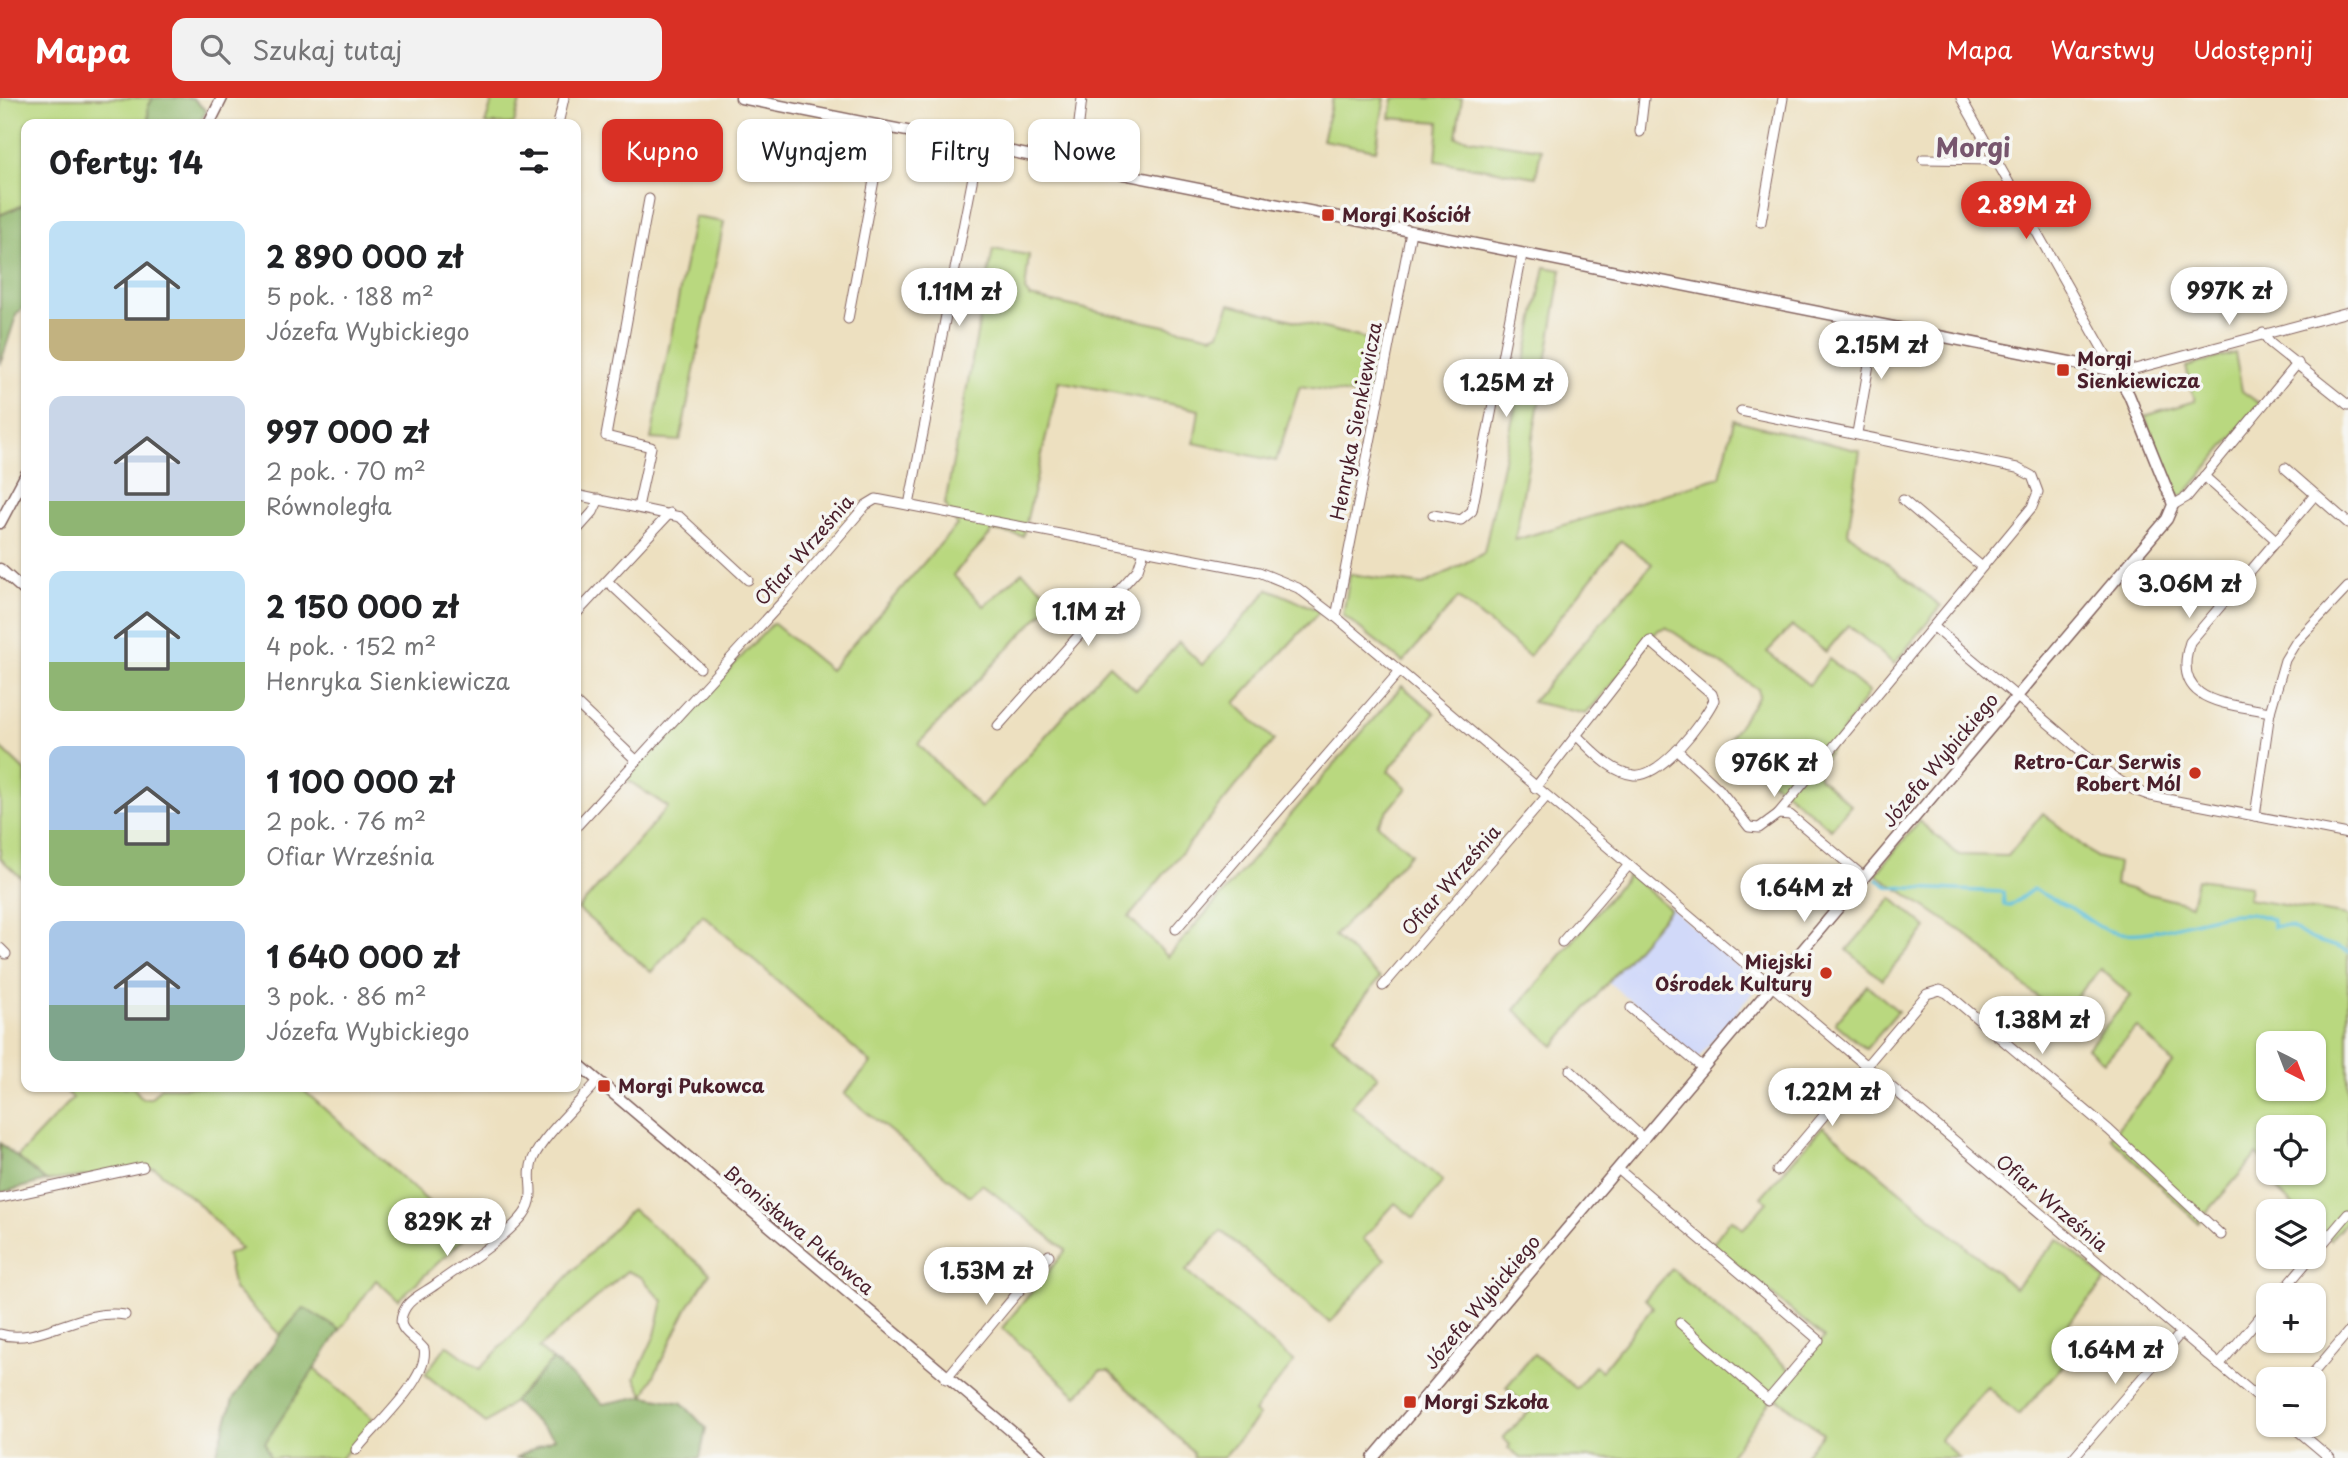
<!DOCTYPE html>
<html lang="pl">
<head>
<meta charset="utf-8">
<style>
  body { margin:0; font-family:"Playpen Sans",sans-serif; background:#f2f2f2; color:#202124; height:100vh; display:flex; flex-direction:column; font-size:26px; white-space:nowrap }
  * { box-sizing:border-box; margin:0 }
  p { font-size:23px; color:#757577 }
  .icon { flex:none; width:38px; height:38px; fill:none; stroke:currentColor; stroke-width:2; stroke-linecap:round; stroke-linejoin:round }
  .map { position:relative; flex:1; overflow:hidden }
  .side { position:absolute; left:21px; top:21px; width:560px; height:973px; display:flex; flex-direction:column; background:#fff; border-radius:14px; box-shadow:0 2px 5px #0004 }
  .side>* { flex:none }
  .top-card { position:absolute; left:602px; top:21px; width:665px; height:63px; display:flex; gap:14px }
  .needle { width:46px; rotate:138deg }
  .fabs { position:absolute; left:2256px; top:933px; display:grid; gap:14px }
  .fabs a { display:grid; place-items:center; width:70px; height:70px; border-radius:14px; background:#fff; box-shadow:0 2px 5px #0004; font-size:35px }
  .price { position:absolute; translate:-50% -60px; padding:0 16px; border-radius:24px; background:#fff; color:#222; font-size:23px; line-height:46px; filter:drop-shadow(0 2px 4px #0008) }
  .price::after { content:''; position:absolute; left:50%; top:42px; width:21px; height:16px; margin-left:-10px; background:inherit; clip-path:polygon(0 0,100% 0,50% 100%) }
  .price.selected { background:#d93025; color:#fff }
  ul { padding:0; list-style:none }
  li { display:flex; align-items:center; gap:21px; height:175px; padding:0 28px }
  li span { display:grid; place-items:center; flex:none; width:196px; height:140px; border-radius:14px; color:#555 }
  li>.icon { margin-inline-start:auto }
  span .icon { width:84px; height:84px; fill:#fffc; stroke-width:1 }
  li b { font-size:30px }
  h2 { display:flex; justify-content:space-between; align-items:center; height:84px; padding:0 28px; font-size:30px }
  .pill { padding:0 24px; border-radius:14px; background:#fff; box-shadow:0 2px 5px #0004; font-size:24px; line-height:63px }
  .pill.selected { background:#d93025; color:#fff }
  header { display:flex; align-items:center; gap:42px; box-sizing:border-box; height:98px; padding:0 35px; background:#d93025; color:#fff }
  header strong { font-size:33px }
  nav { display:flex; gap:38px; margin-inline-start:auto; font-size:24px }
  .search { width:490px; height:63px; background:#f2f2f2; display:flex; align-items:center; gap:18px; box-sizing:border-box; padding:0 24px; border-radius:14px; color:#757577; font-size:26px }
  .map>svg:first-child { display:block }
</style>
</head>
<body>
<header>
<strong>Mapa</strong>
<div class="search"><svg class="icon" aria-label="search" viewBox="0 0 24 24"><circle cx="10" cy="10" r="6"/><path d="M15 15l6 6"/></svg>Szukaj tutaj</div>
<nav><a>Mapa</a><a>Warstwy</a><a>Udostępnij</a></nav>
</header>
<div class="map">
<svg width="2348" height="1360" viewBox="0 0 2348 1360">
  <rect width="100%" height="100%" fill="#f6f6f2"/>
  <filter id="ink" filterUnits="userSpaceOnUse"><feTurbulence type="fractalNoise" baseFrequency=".0143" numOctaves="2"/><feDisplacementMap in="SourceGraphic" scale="14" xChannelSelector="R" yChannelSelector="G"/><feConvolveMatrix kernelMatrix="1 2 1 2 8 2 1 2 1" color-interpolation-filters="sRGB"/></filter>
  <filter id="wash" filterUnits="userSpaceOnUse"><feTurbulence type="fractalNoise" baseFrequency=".00686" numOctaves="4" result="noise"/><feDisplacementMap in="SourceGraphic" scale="28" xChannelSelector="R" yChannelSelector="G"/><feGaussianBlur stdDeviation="1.57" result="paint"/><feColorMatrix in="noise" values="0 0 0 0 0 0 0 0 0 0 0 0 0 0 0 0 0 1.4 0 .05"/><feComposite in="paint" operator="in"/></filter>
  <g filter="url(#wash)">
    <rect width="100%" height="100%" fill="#ede0c0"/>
    <polygon fill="#d1d9f9" points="1669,808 1759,887 1698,960 1607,883"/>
    <g fill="#b9d87f" stroke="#827c55" stroke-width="2" fill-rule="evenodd">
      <polygon points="0,0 153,0 148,9 149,26 26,26 26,106 0,117"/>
      <polygon points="493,0 521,0 514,26 485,26"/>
      <polygon points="1333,0 1385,0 1376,52 1322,42"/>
      <polygon points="1393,0 1462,0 1456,39 1541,51 1536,79 1436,63 1439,24 1390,20"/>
      <polygon points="694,119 724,124 680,343 651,341"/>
      <polygon points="993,151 1029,157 1025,193 1030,199 1212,238 1219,235 1230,206 1382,245 1369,299 1300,288 1276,363 1194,345 1199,312 1059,283 1023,438 993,433 953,477 984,508 1022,474 1055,501 918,646 981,710 1109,567 1136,592 1179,544 1202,567 1269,491 1320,513 1235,605 1274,642 1129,819 1168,859 1402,588 1435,615 1388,673 1407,690 1377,726 1411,755 1334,838 1380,880 1332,939 1378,978 1352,1008 1443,1083 1414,1120 1395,1105 1363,1141 1385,1161 1330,1225 1221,1133 1186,1173 1294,1264 1254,1314 1259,1318 1223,1360 1194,1360 1193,1354 1109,1273 1100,1273 1077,1298 1002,1230 1066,1152 982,1086 970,1098 844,996 871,965 703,817 651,874 578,811 668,709 626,681 773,525 830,572 957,427 945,406"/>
      <polygon points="1545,169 1562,172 1515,442 1720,379 1734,322 1860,353 1848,435 1941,508 1894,566 1848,527 1826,554 1792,528 1767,554 1809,587 1829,561 1869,594 1818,671 1819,679 1851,707 1831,731 1726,646 1759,598 1758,591 1666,529 1658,532 1586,616 1532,604 1652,466 1621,443 1529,558 1458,500 1403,564 1343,517 1350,476 1423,487 1484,455"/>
      <polygon points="2235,255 2242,293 2260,306 2184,398 2175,397 2145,318 2195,303 2186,269"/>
      <polygon points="0,649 26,674 25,783 0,760"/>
      <path d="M2043,715L2096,759L2118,765L2115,787L2191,807L2197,781L2250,788L2248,801L2348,818V1121L2330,1142L2314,1127V1113H2299L2274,1089L2281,1081L2275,1075L2314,1074V1029H2268V1067L2257,1056L2198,1125L2110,1039L2173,965L2137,929L2104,964L2087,950L2131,898L2101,871L2059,918L1967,837L1876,776L1919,723L1959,757L2008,758ZM2268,945H2314V990H2268Z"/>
      <polygon points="1629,776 1670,811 1554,948 1515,912"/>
      <polygon points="1892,800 1927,830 1882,882 1847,852"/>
      <polygon points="1867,887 1898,913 1866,951 1835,925"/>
      <polygon points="59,989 133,989 142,1000 151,1000 161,989 300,989 467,1138 398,1202 376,1182 340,1232 304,1210 280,1237 234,1191 227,1157 241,1151 198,1105 155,1070 46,1083 17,1059 73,1000"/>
      <polygon points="1823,1028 2015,1190 2058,1141 2106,1182 2063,1231 2081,1247 2019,1317 1987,1289 1940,1342 1959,1360 1803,1360 1823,1335 1774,1298 1728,1360 1520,1360 1508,1350 1510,1347 1503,1340 1530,1312 1506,1289 1534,1256 1576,1290 1595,1268 1601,1273 1653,1209 1645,1201 1672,1171 1795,1276 1824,1240 1712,1146 1731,1121 1743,1131 1767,1104 1761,1099"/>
      <polygon points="632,1111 710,1175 688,1209 644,1298 635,1280 655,1237 663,1203 641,1179 627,1173 539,1250 553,1262 513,1304 486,1325 425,1276 447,1247 480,1271"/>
      <polygon points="313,1270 373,1321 342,1360 270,1360 265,1345"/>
    </g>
    <g fill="#92b86e" stroke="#6e6c4c" stroke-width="2">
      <polygon points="153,0 193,0 206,13 199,26 149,26 148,9"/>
      <polygon points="26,106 26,208 17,215 0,267 0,117"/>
      <polygon points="0,1045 46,1083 0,1095"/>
      <polygon points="304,1210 340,1232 265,1345 270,1360 215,1360 233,1301 280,1237"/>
      <polygon points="553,1262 603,1306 644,1298 682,1305 706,1330 700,1360 515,1360 555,1340 513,1304"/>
    </g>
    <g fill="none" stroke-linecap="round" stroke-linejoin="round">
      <path stroke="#5dc0db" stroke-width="3.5" d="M1877,781L1889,789L2003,794L2004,807L2010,808L2033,791C2047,799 2062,805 2076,813C2086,819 2098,830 2109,833C2159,847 2227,799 2273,822V829C2297,824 2296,836 2315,842C2326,846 2338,848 2348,854"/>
    </g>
  </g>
  <g filter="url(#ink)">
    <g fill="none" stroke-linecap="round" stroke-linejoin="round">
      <defs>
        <g id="minor">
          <polyline points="1961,0 2115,273 2135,271 2348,214"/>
          <polyline points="558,26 564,0"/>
          <polyline points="1640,34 1644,0"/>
          <polyline points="1923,61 1997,62"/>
          <polyline points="1074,66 1082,0"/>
          <polyline points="1761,124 1783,0"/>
          <polyline points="848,221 884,29"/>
          <polyline points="2263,235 2270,245 2348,307"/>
          <polyline points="1741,313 2017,370 2032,378 2038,394 2032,409 1778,716"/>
          <polyline points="1857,335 1876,226"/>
          <polyline points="2285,370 2348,425"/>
          <polyline points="2204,378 2277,443"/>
          <polyline points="576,397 680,419 748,482"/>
          <polyline points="1903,402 1982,469"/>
          <polyline points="909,407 979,48"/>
          <polyline points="2173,407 2187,399 2298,265"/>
          <polyline points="638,409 651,349 606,338 649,101"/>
          <polyline points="1433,417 1461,422 1472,413 1522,157"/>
          <polyline points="576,433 593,414 599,401"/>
          <polyline points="607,483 700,570"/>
          <polyline points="576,516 670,415"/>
          <polyline points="1336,519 1411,134"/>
          <polyline points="1934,529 2105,673 2132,691 2151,698 2348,736"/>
          <polyline points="576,605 637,663"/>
          <path d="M2270,614C2227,605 2170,606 2190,544L2315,397"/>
          <polyline points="998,628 1138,471 1144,453"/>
          <polyline points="1677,652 1719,691 1749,729 1759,730 1778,716 1790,717 1864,779"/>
          <path d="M1535,690L1650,543L1712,596L1714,602C1703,624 1661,680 1634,677C1610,674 1592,652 1576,637"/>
          <polyline points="2255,718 2270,614 2285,562 2296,544 2348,489"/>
          <polyline points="576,729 786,500 866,407 876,401 1259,474 1298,490 1336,519 2268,1308"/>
          <polyline points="1176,831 1400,573"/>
          <polyline points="1562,844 1629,767"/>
          <polyline points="0,850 6,856"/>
          <polyline points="1383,888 1546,699"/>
          <polyline points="1631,910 1703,970"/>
          <polyline points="1570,972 1644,1041"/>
          <polyline points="1618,1071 1819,1242 1768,1302 1680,1225"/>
          <polyline points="1777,1073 1927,896 1940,892 1947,895 2109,1032 2221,1137"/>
          <polyline points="0,1100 143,1069"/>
          <polyline points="2314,1156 2348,1116"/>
          <polyline points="2279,1197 2312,1158"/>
          <path d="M0,1236C39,1248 81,1209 125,1217"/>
          <polyline points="2219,1267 2268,1209"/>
          <polyline points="946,1281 1049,1157"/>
          <polyline points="2308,1281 2348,1234"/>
          <polyline points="2290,1326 2330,1360"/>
          <path d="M356,1352C374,1329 430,1280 424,1251C411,1235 392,1232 406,1209C411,1200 427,1193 435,1187C464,1166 496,1147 520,1121C541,1098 524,1084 533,1061C541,1040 582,1002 598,983"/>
          <polyline points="2073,1360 2180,1236"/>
        </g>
        <g id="tertiary">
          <polyline points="741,0 2115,273 2129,297 2171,401 2173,407 2167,421 1373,1360"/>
          <polyline points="209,26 222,0"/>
          <polyline points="0,425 26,376"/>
          <polyline points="0,471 26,494"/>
          <polyline points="576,964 1043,1360"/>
        </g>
      </defs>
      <use href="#minor" stroke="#83635f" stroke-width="11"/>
      <use href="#tertiary" stroke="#83635f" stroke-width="13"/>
      <use href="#minor" stroke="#fff" stroke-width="9"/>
      <use href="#tertiary" stroke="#fff" stroke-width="10"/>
    </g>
  </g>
  <g fill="#c8321e" stroke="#f6f6f2" stroke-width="2.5">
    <rect x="1321" y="110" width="14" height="14" rx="3.5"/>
    <rect x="2056" y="265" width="14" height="14" rx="3.5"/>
    <circle cx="2195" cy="675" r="7"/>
    <circle cx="1826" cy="875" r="7"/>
    <rect x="597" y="981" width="14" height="14" rx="3.5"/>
    <rect x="1403" y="1297" width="14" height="14" rx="3.5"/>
  </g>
  <g text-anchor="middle" stroke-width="7" stroke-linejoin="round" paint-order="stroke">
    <g font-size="19" font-weight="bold" fill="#4a1f2b" stroke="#f6f6f2" text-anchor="start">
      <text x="1342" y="124">Morgi Kościół</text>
      <text x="2077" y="268">Morgi<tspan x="2077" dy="22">Sienkiewicza</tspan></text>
      <text x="2181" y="671" text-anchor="end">Retro-Car Serwis<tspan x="2181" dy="22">Robert Mól</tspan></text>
      <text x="1812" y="871" text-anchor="end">Miejski<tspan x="1812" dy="22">Ośrodek Kultury</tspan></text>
      <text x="618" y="995">Morgi Pukowca</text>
      <text x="1424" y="1311">Morgi Szkoła</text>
    </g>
    <g font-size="19" fill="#4a1f2b" stroke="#f6f6f2">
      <text transform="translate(1356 323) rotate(-79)" y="7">Henryka Sienkiewicza</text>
      <text transform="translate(804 452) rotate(-49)" y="7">Ofiar Września</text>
      <text transform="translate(1940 662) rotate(-50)" y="7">Józefa Wybickiego</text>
      <text transform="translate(1451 782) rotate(-49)" y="7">Ofiar Września</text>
      <text transform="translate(2052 1105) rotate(40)" y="7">Ofiar Września</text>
      <text transform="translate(799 1132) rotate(40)" y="7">Bronisława Pukowca</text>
      <text transform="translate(1482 1204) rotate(-50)" y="7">Józefa Wybickiego</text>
    </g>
    <g font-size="26" font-weight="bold" fill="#77566e" stroke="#f6f6f2">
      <text x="1973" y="59">Morgi</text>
    </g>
  </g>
</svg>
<div class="fabs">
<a><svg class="needle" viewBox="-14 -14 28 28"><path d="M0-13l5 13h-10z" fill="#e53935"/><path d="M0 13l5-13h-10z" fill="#757577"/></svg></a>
<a><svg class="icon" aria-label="locate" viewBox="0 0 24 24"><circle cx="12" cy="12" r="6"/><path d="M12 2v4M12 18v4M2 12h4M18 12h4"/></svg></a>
<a><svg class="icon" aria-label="layers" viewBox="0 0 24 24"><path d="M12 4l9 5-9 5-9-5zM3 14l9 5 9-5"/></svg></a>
<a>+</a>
<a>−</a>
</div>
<b class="price selected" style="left:2026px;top:143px">2.89M zł</b>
<b class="price" style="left:2229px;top:229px">997K zł</b>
<b class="price" style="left:959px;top:230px">1.11M zł</b>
<b class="price" style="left:1881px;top:283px">2.15M zł</b>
<b class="price" style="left:1506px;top:321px">1.25M zł</b>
<b class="price" style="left:2189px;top:522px">3.06M zł</b>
<b class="price" style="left:1088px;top:550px">1.1M zł</b>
<b class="price" style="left:1774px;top:701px">976K zł</b>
<b class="price" style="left:1804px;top:826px">1.64M zł</b>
<b class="price" style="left:2042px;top:958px">1.38M zł</b>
<b class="price" style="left:1832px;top:1030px">1.22M zł</b>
<b class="price" style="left:447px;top:1160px">829K zł</b>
<b class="price" style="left:986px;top:1209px">1.53M zł</b>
<b class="price" style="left:2115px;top:1288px">1.64M zł</b>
<div class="top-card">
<a class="pill selected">Kupno</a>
<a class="pill">Wynajem</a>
<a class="pill">Filtry</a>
<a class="pill">Nowe</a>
</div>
<section class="side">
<h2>Oferty: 14<svg class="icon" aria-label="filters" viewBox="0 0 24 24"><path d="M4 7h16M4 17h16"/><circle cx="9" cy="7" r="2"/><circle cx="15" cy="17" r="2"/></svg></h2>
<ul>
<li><span style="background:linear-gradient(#bfe0f5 70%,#c2b280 0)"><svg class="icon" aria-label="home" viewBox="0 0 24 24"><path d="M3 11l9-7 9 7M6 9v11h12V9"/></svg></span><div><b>2 890 000 zł</b><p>5 pok. · 188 m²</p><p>Józefa Wybickiego</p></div></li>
<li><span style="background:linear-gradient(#c9d6e8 75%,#8fb573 0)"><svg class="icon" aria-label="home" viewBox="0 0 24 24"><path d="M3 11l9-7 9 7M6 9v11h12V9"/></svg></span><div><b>997 000 zł</b><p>2 pok. · 70 m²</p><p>Równoległa</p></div></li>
<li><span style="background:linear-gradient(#bfe0f5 65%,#8fb573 0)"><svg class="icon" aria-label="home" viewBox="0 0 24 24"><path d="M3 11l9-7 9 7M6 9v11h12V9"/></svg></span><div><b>2 150 000 zł</b><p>4 pok. · 152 m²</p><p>Henryka Sienkiewicza</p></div></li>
<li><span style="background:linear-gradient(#a9c7e8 60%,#8fb573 0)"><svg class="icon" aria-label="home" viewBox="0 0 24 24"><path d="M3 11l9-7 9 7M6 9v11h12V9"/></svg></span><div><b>1 100 000 zł</b><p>2 pok. · 76 m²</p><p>Ofiar Września</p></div></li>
<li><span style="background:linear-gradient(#a9c7e8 60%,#7fa58c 0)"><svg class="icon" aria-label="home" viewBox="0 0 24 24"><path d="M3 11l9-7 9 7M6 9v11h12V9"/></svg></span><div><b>1 640 000 zł</b><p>3 pok. · 86 m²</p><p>Józefa Wybickiego</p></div></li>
</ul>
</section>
</div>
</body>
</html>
